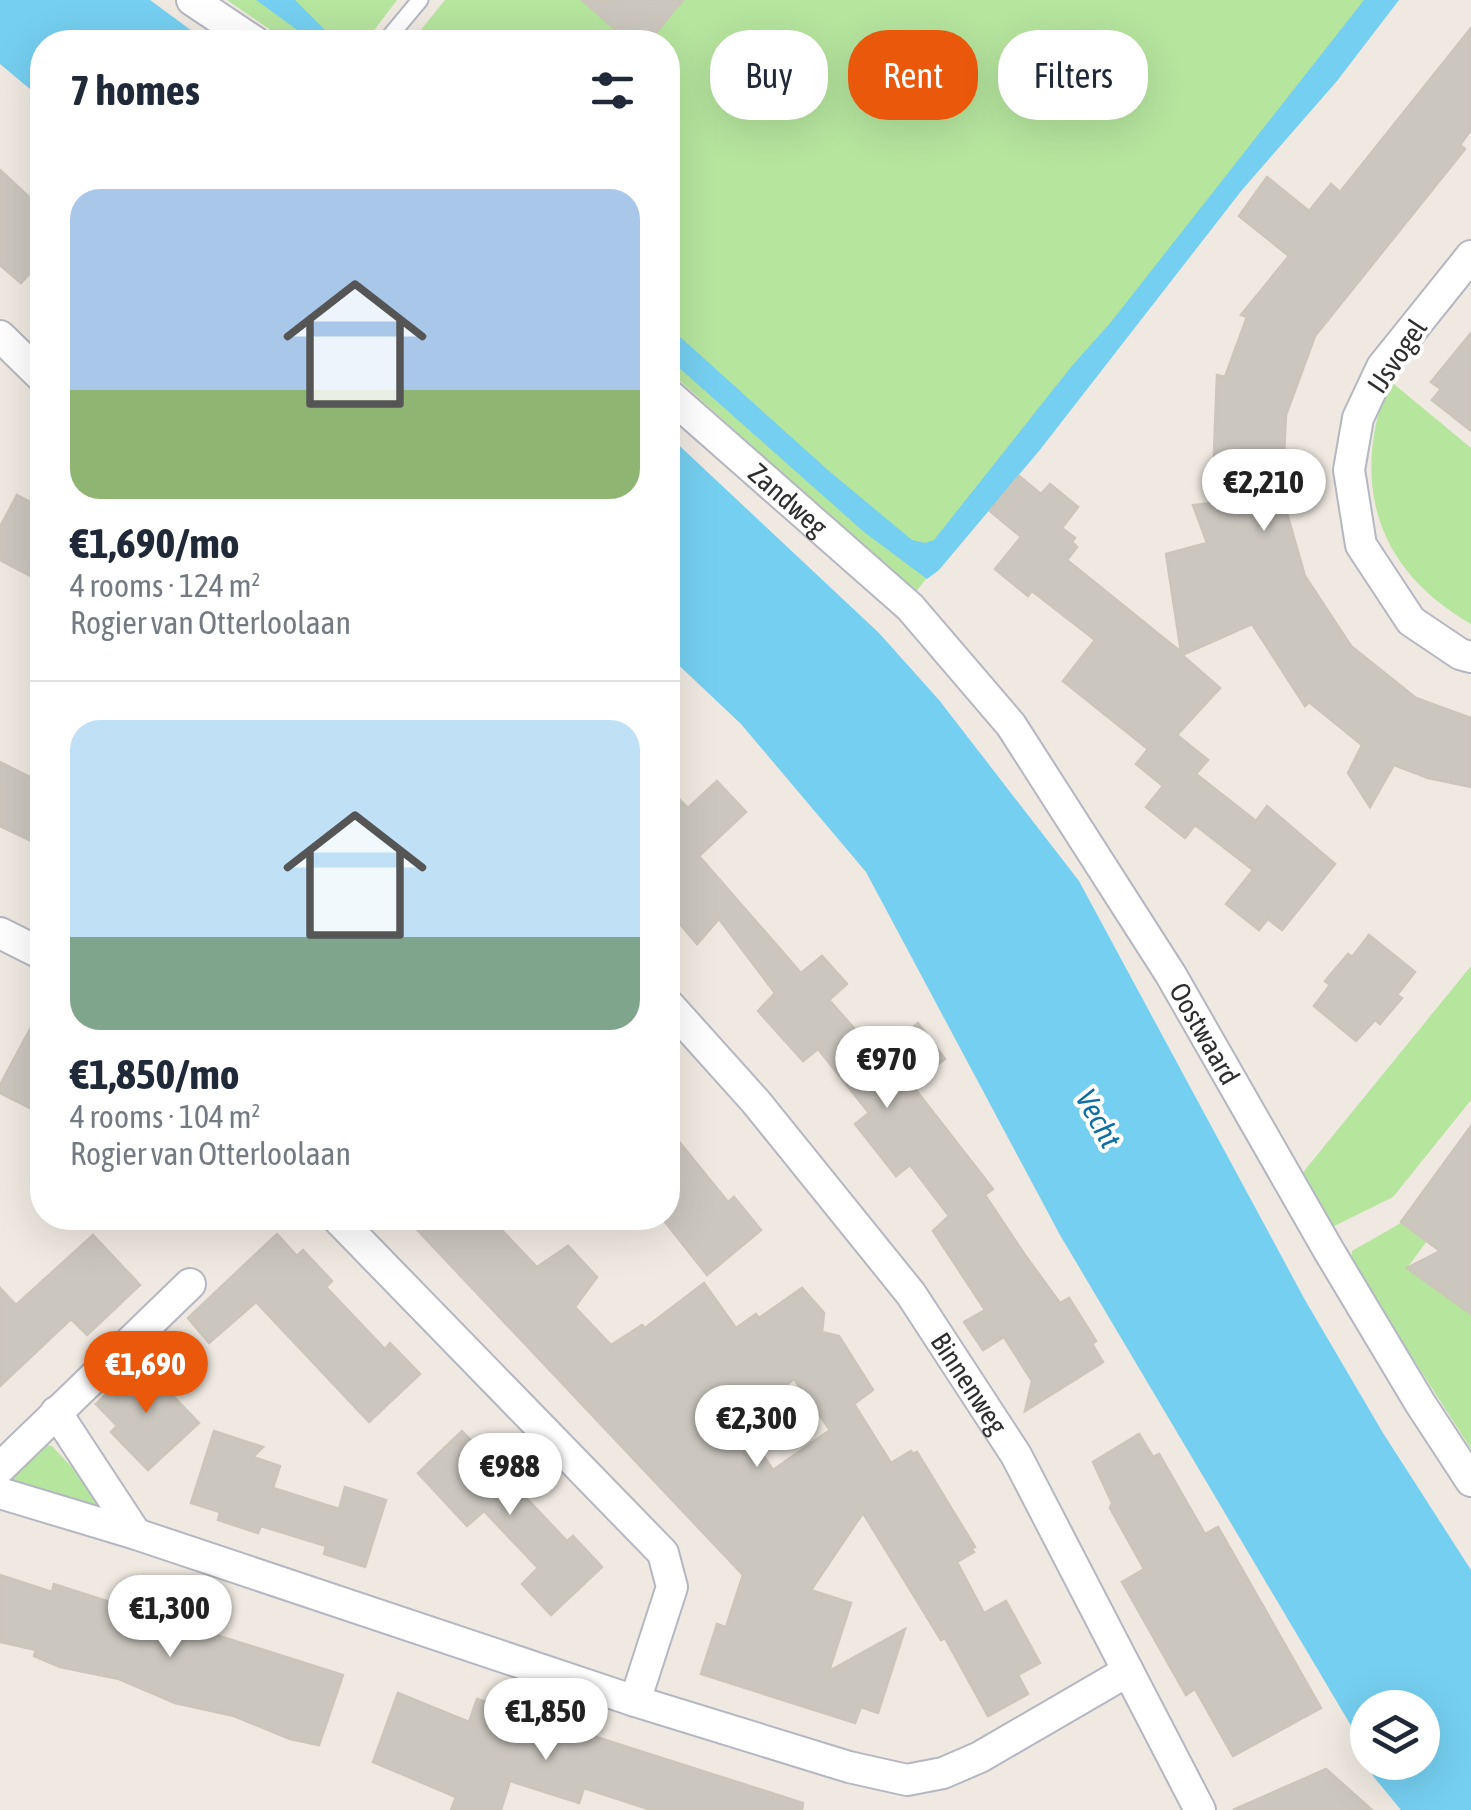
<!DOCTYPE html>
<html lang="en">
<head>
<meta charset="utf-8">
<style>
  body { margin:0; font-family:"Asap Condensed",sans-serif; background:#f6f6f7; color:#1f2937; height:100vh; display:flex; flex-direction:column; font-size:38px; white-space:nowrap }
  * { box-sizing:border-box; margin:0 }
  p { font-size:32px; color:#747a83 }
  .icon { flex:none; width:55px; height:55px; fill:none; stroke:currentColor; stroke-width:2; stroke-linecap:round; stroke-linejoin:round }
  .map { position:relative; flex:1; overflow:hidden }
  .details { position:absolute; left:30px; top:30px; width:650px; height:1200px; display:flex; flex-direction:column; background:#fff; border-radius:40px; box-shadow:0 10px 40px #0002 }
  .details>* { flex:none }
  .banner { position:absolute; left:710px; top:30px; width:610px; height:90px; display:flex; gap:20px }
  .tools { position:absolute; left:1350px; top:1690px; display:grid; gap:20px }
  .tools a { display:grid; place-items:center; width:90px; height:90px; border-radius:50%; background:#fff; box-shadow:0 10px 40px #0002; font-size:50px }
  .price { position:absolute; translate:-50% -85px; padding:0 22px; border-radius:35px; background:#fff; color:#222; font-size:32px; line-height:65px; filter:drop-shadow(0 2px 5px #0008) }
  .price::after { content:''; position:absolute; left:50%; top:60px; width:30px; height:22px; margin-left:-15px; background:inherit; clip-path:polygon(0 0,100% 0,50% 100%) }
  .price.active { background:#ea580c; color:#fff }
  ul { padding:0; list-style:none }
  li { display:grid; align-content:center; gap:20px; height:530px; padding:0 40px }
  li+li { border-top:2px solid #e0e1e3 }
  li span { display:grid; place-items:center; height:310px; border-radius:30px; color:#555 }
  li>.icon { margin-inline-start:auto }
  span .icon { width:180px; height:180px; fill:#fffc; stroke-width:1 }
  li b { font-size:42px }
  h2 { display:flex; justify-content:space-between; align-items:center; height:120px; padding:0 40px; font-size:42px }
  .chip { padding:0 35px; border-radius:40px; background:#fff; box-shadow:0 10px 40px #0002; font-size:35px; line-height:90px }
  .chip.active { background:#ea580c; color:#fff }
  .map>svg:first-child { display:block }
</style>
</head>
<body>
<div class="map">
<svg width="1471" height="1810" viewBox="0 0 1471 1810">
  <rect width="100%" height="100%" fill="#efe9e1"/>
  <g fill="#b6e59e">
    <polygon points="227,0 397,0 365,42 288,42"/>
    <polygon points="445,0 1376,0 915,593 668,370 668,42 411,42"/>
    <path d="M1389,380L1471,448V624C1375,569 1350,482 1389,380Z"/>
    <polygon points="1471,966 1471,1100 1393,1197 1326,1230 1296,1181"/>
    <polygon points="1401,1223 1427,1241 1407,1268 1471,1314 1471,1449 1351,1262 1352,1251"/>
    <polygon points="45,1445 52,1446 103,1501 105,1508 8,1481 6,1472"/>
  </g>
  <g fill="#75cff0" fill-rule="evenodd">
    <polygon points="0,0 150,0 207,42 42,42 42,99 0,64"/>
    <polygon points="256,0 295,0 337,42 314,42"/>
    <polygon points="1364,0 1399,0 1337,81 1242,190 1039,451 939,570 927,579 864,532 668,358 668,326 829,471 912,540 925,543 934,540 1071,367 1111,322"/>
    <path d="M668,435L879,633L939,700L1079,881L1305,1300L1383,1433L1471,1570V1810H1401L1373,1776L1353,1729L1060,1235L866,872L741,724L668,655ZM1368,1708H1422V1762H1368Z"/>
  </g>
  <g fill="#cbc7bf" stroke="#cbc5ba" stroke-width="2.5" fill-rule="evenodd">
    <polygon points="582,0 683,0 648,42 630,42"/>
    <polygon points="1471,28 1471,130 1460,145 1465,149 1315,336 1286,415 1282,496 1305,576 1351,646 1416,698 1471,718 1471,787 1428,778 1394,765 1370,807 1348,773 1362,745 1309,702 1305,706 1252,624 1182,655 1220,688 1177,735 1208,760 1196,774 1256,821 1267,806 1335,864 1282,930 1268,919 1259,930 1226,904 1253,870 1195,825 1185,838 1146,807 1163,786 1136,764 1148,749 1063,681 1095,640 1032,591 1028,596 995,569 1021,537 990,511 1019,476 1041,494 1050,484 1078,507 1062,528 1075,538 1072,542 1077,547 1067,560 1181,652 1166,554 1207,543 1193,505 1212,503 1217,375 1225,377 1247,317 1241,315 1289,256 1239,216 1267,177 1309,211 1331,184 1340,192"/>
    <polygon points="0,170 42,209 42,260 21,283 0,265"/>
    <polygon points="1471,333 1471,431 1432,400 1441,389 1431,382"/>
    <polygon points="17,495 42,508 42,582 0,560 0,527"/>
    <polygon points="0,762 42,783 42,846 0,826"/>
    <polygon points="717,781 746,812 699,856 801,973 822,956 847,984 829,1000 878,1055 918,1023 945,1059 912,1085 993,1189 985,1195 1025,1255 1060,1303 1069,1298 1096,1341 1092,1344 1103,1362 1025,1411 1032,1381 1004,1337 983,1350 964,1322 985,1310 933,1231 949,1216 910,1165 896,1176 855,1124 869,1113 818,1049 803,1061 758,1011 775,993 719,919 697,944 668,910 668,788 688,808"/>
    <polygon points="1369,935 1415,972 1397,995 1402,998 1380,1024 1375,1020 1356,1041 1314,1006 1330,985 1325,981 1348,954 1352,957"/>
    <polygon points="42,1007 42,1114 0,1093 0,1085"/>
    <polygon points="1471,1126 1471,1314 1407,1268 1440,1251 1401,1222"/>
    <polygon points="668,1128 728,1202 734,1197 761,1230 707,1275 662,1218 668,1218"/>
    <path d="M406,1218H490L537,1267L568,1246L597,1277L575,1307L611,1345L642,1325L645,1328L704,1283L736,1328L756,1314L759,1318L802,1288L824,1313L822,1332L839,1336L873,1390L854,1404L891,1463L911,1451L913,1454L917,1452L975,1547L971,1549L974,1552L957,1562L984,1613L1006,1601L1040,1663L1018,1675L1028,1694L988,1716L945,1638L941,1640L863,1513L811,1590L851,1603L829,1671L905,1629L878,1713L861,1707L855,1723L701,1674L717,1624L726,1627L743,1575ZM794,1379L830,1430L773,1470L740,1420Z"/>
    <polygon points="277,1234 297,1256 303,1250 332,1281 326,1287 385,1349 390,1343 420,1374 369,1422 256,1302 209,1343 188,1318"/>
    <polygon points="93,1235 140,1285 87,1335 71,1319 0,1386 0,1288 16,1305"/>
    <polygon points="140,1362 199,1423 148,1470 111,1432 117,1426 96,1404"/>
    <polygon points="214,1431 263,1447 253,1457 280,1466 273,1488 339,1509 345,1487 386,1500 365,1567 324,1554 326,1546 261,1526 258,1533 218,1520 220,1512 191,1503"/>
    <polygon points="462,1431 483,1453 489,1448 519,1479 513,1484 567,1541 573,1536 602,1567 551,1615 522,1584 538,1568 484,1511 467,1526 418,1473"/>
    <polygon points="1139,1434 1153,1457 1159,1454 1205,1534 1218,1527 1321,1708 1233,1756 1195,1689 1186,1695 1122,1582 1144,1569 1110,1508 1112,1503 1093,1462"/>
    <polygon points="0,1575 52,1592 54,1584 113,1603 110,1611 167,1625 169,1620 343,1675 319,1745 290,1739 234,1716 175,1703 119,1679 60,1667 34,1656 36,1650 0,1642"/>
    <polygon points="398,1693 469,1722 477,1699 803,1803 802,1810 651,1810 584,1788 579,1803 510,1781 501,1810 451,1810 456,1797 373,1762"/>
    <polygon points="1326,1769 1372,1810 1233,1810"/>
  </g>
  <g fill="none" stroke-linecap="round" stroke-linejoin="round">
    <defs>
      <polyline id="lane" points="385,42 420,0"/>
      <g id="street">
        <polyline points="192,0 255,42"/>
        <polyline points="1471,256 1382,367 1358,418 1349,470 1361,545 1411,621 1460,654 1471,657"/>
        <polyline points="0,336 42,377"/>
        <path id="s1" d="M668,394L910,607L1011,725L1171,975L1329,1251L1420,1403L1471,1481"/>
        <polyline points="0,933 42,954"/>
        <path id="s2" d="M668,1004L756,1102L911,1294L1016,1455L1200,1810"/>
        <polyline points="337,1218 663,1553 672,1587 635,1701"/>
        <polyline points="56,1412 136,1534"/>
        <polyline points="0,1468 190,1284"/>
        <polyline points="0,1493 136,1534 635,1701 849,1767 907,1780 943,1773 980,1757 1128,1671"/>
      </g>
    </defs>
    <use href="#lane" stroke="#b4b7c1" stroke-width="19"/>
    <use href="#street" stroke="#b4b7c1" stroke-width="34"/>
    <use href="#lane" stroke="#fff" stroke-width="15"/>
    <use href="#street" stroke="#fff" stroke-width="30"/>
  </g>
  <g text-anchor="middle" stroke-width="8" stroke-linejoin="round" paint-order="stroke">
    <g font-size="28" fill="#2e2e2e" stroke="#fff">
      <text transform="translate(1397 356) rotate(-56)" y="10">IJsvogel</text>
      <text dy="10" stroke="none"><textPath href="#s1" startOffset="160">Zandweg</textPath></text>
      <text dy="10" stroke="none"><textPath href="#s1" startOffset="842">Oostwaard</textPath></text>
      <text dy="10" stroke="none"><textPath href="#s2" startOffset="485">Binnenweg</textPath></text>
    </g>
    <g font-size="30" font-style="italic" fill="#0d6fa3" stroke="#fff">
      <text transform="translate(1098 1119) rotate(61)" y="10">Vecht</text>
    </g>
  </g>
</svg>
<div class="tools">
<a><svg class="icon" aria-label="layers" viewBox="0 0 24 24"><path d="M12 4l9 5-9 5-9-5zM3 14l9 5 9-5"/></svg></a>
</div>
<b class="price" style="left:1264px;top:534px">€2,210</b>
<b class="price" style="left:887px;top:1111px">€970</b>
<b class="price active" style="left:146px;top:1416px">€1,690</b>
<b class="price" style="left:757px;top:1470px">€2,300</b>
<b class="price" style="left:510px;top:1518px">€988</b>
<b class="price" style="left:170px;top:1660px">€1,300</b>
<b class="price" style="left:546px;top:1763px">€1,850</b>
<div class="banner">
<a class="chip">Buy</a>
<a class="chip active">Rent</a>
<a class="chip">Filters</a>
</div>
<section class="details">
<h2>7 homes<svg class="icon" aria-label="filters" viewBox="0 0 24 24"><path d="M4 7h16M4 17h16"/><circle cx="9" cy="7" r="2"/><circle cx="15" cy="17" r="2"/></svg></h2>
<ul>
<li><span style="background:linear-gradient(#a9c7e8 65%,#8fb573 0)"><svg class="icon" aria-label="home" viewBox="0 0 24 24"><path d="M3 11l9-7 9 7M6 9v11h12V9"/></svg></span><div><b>€1,690/mo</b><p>4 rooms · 124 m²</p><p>Rogier van Otterloolaan</p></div></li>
<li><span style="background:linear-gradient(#bfe0f5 70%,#7fa58c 0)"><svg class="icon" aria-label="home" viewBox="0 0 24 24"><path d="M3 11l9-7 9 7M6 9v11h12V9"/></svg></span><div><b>€1,850/mo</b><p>4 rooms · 104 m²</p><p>Rogier van Otterloolaan</p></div></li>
</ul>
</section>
</div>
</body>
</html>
